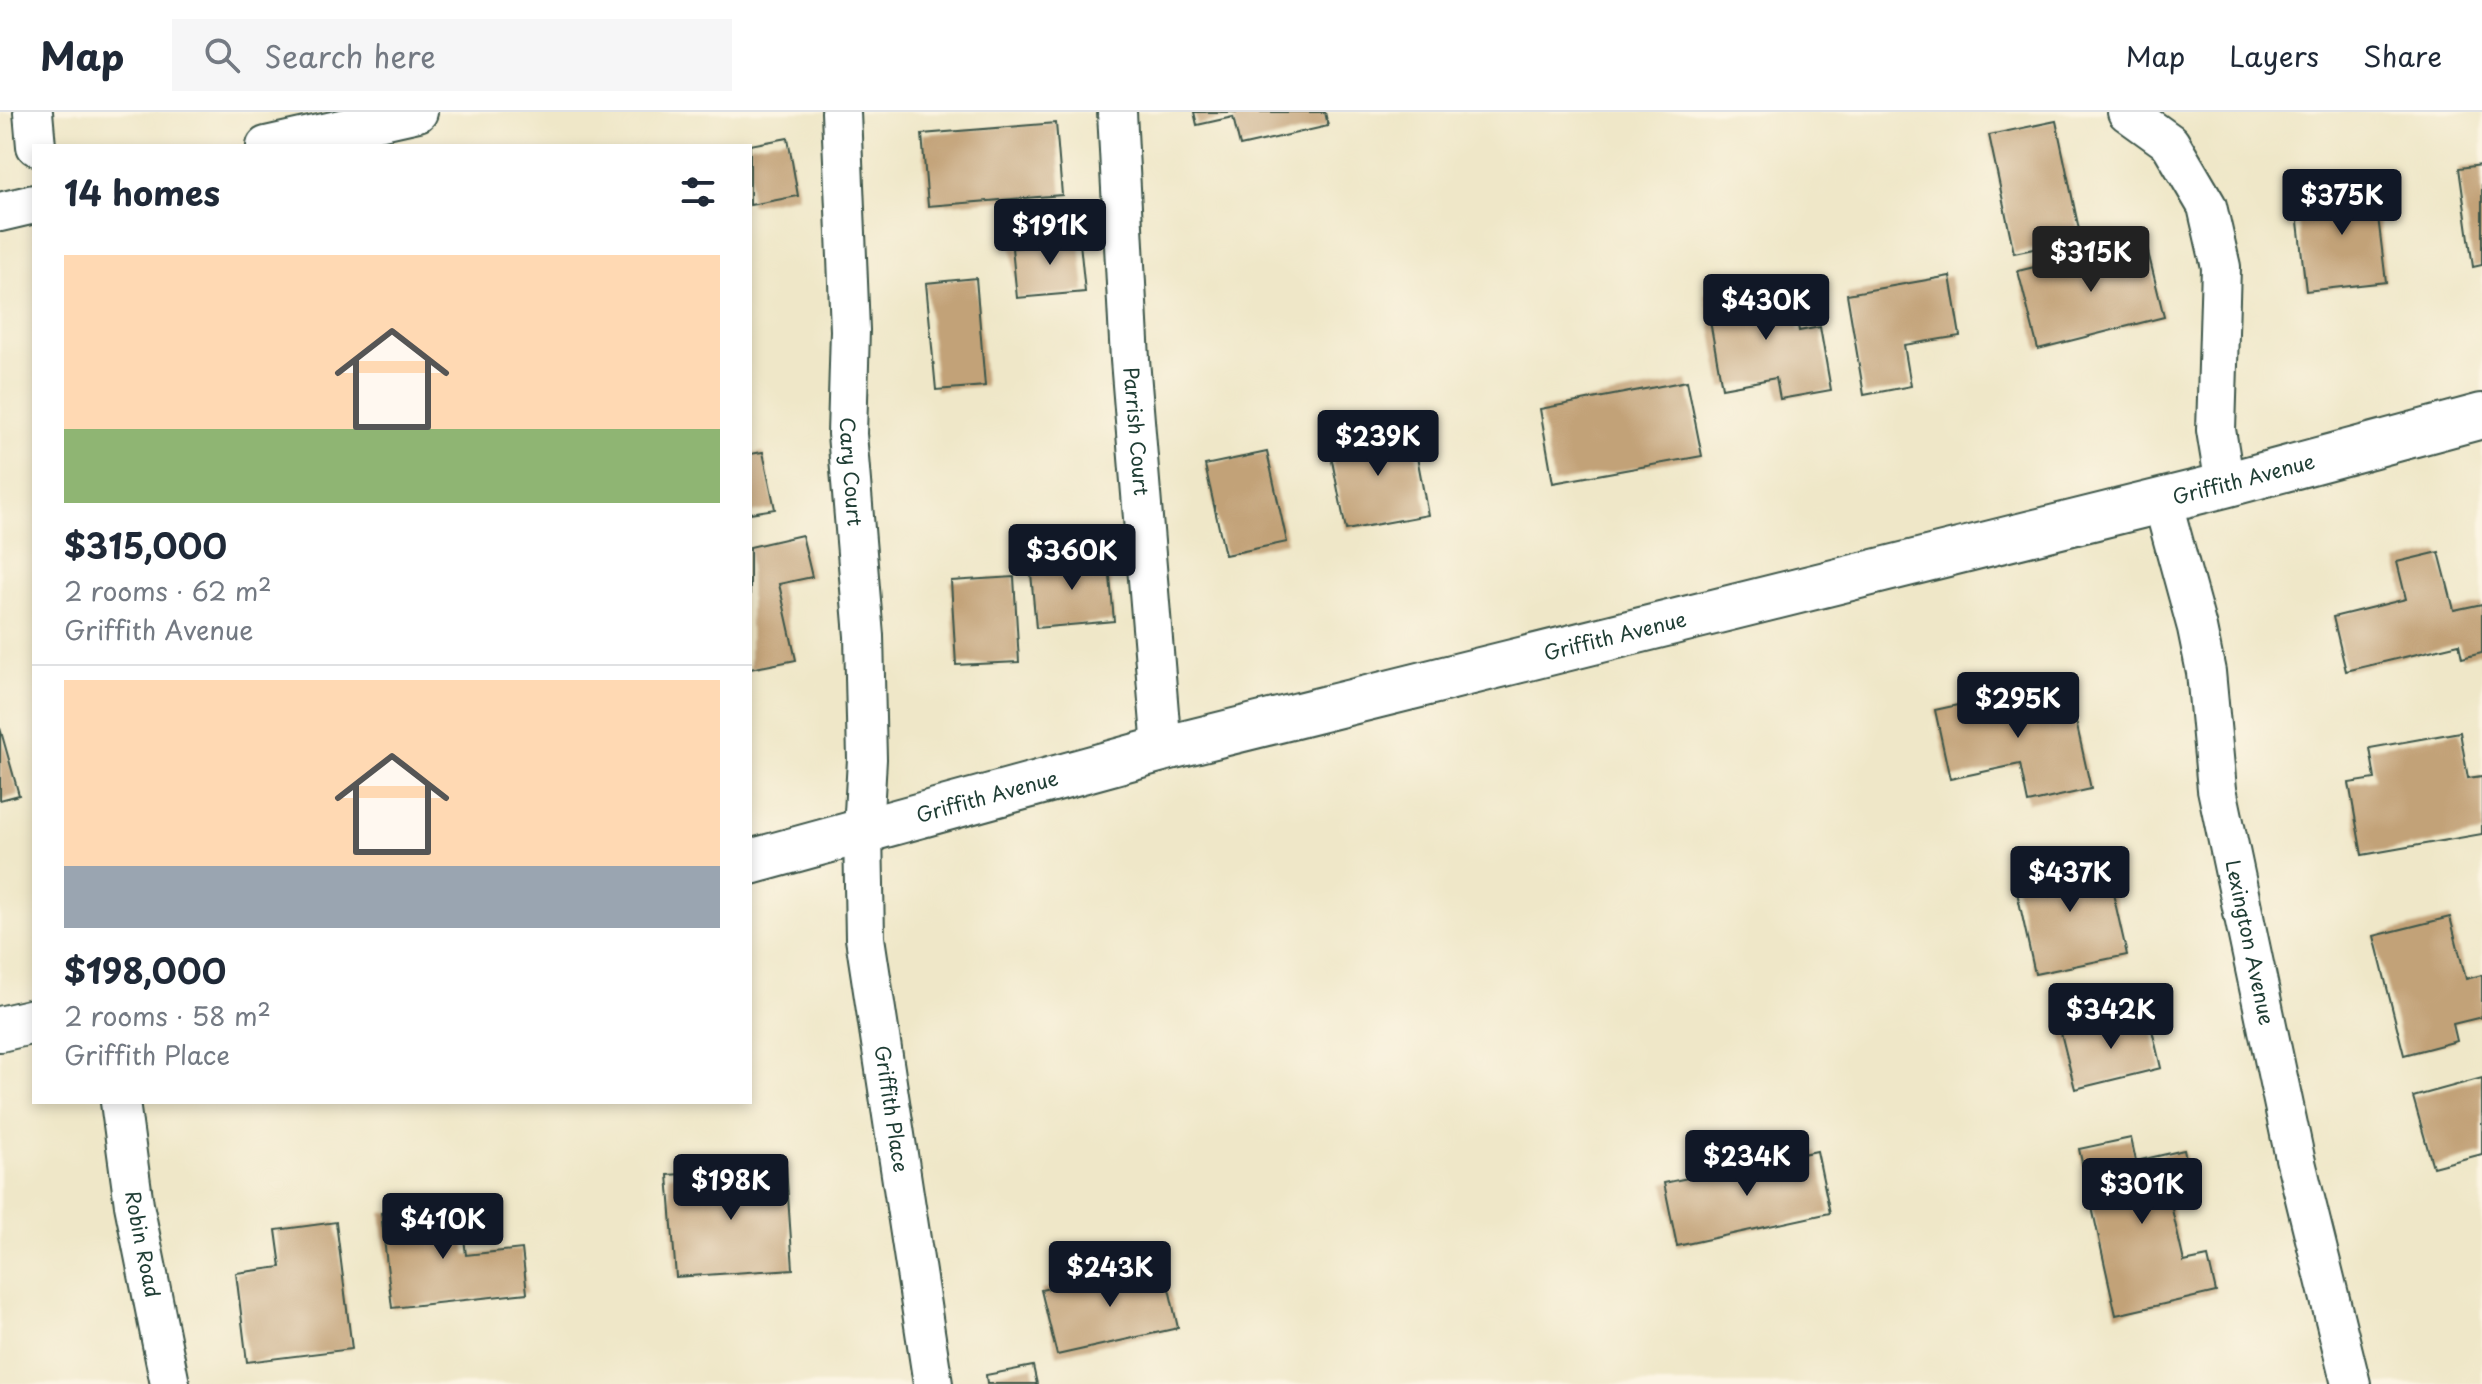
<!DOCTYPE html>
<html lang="en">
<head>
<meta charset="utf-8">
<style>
  body { margin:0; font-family:"Playpen Sans",sans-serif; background:#f6f6f7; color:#1f2937; height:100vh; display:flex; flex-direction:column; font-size:30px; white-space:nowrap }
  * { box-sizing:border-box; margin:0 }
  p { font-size:26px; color:#747a83 }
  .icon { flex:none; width:44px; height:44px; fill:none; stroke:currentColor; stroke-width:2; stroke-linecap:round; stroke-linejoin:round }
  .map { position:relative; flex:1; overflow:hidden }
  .details { position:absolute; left:32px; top:32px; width:720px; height:960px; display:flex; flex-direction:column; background:#fff; border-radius:0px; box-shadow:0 4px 12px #0003 }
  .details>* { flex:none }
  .price { position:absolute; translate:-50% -68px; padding:0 18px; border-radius:8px; background:#111827; color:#fff; font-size:26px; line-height:52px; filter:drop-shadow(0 2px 4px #0008) }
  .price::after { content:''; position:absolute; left:50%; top:48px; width:24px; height:18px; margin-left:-12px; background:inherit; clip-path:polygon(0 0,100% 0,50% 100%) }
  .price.selected { background:#222; color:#fff }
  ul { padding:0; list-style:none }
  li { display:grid; align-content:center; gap:16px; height:424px; padding:0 32px }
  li+li { border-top:2px solid #e0e1e3 }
  li span { display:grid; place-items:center; height:248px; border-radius:0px; color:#555 }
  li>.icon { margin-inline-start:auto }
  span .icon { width:144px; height:144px; fill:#fffc; stroke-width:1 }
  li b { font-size:34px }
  h2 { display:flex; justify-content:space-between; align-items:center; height:96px; padding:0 32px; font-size:34px }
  header { display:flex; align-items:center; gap:48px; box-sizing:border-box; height:112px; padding:0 40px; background:#fff; border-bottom:2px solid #e0e1e3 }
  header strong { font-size:38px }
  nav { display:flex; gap:44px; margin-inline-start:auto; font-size:28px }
  .search { width:560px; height:72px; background:#f6f6f7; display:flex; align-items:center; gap:20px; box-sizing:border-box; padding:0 28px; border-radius:0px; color:#747a83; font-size:30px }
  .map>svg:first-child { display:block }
</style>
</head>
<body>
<header>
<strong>Map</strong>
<div class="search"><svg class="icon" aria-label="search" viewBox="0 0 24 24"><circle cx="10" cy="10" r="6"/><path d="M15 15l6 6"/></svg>Search here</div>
<nav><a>Map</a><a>Layers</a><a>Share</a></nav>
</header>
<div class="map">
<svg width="2482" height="1272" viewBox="0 0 2482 1272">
  <rect width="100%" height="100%" fill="#fcf5e5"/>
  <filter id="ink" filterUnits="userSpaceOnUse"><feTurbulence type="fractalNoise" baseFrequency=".0125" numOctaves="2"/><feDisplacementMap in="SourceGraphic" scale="16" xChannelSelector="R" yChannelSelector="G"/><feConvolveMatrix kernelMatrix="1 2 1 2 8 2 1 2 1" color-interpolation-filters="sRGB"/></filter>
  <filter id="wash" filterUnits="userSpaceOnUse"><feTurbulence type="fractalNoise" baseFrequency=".006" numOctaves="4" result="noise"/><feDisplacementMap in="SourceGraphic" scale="32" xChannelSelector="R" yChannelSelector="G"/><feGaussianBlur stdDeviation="1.8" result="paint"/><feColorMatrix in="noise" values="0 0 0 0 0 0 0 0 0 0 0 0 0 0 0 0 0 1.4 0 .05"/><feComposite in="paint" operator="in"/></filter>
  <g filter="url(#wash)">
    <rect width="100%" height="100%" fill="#efe7c8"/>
    <g id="blocks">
      <g fill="#c2a278">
        <polygon points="1194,0 1325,0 1328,14 1240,34 1233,5 1197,13"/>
        <polygon points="2056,9 2081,127 2014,141 1989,23"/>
        <polygon points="1056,11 1062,83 928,94 922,22"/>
        <polygon points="788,26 798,84 750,93 750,33"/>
        <polygon points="2482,53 2482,153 2473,155 2459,56"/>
        <polygon points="2373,64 2386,170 2306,179 2297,101 2321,98 2317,70"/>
        <polygon points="1079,121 1085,180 1017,186 1012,136 1041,133 1040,124"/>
        <polygon points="2145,128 2164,205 2038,237 2018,159"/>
        <polygon points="1950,164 1960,224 1904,233 1911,274 1864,283 1847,182"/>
        <polygon points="976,166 985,274 936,278 926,171"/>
        <polygon points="1751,172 1753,182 1791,175 1799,219 1820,215 1831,278 1780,287 1776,266 1722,276 1705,181"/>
        <polygon points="1687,269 1702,344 1553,371 1540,297"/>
        <polygon points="1411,313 1428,403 1346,418 1328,329"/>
        <polygon points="763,340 775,397 750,401 750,342"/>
        <polygon points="1267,340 1287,430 1225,443 1205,353"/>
        <polygon points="802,423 812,465 779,472 796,548 750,557 750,435"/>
        <polygon points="2439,440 2454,498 2482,492 2482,541 2462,546 2459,532 2346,559 2333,505 2406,487 2397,450"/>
        <polygon points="1108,443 1114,509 1036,516 1030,450"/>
        <polygon points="1014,465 1019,550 956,553 951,469"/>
        <polygon points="2067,569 2091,677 2028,691 2020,652 1950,667 1935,598"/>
        <polygon points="0,616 19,683 0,688"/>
        <polygon points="2460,620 2468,666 2482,664 2482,722 2362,743 2349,671 2375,667 2370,636"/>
        <polygon points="2104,742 2127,843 2035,862 2013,762"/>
        <polygon points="2450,805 2466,867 2482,863 2482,905 2453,912 2457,929 2404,943 2374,824"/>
        <polygon points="2148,901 2161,956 2075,977 2061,921"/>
        <polygon points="2482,966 2482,1042 2433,1055 2413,985"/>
        <polygon points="2131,1026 2136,1049 2184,1038 2193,1079 2169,1084 2184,1150 2208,1145 2216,1180 2116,1203 2079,1037"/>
        <polygon points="1817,1039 1830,1101 1677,1134 1664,1071"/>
        <polygon points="786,1055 793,1157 676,1165 668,1063"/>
        <polygon points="460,1092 466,1143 522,1137 527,1181 392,1196 381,1101"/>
        <polygon points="336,1110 352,1237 247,1250 236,1161 281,1155 276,1118"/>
        <polygon points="1163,1150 1178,1216 1057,1243 1041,1178"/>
        <polygon points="1033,1254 1037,1272 987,1272 986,1263"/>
      </g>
    </g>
  </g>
  <g filter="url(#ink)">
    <use href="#blocks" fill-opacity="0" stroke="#3e564a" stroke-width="2"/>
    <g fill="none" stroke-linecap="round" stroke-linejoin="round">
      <defs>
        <g id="street">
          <polyline points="33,0 36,34"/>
          <path id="s1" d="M841,0L850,218L847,322L864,524L867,647L863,719L865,826L933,1272"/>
          <path id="s2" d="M1117,0L1130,248L1162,637"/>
          <polyline points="2127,0 2170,31 2207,94 2221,155 2216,318 2225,373"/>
          <polyline points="266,34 418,0"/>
          <polyline points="0,100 34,92"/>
          <path id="s3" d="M2162,388L2197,516L2206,560L2217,677L2295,1046L2351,1272"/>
          <path id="s4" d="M120,990L134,1093L170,1272"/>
        </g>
        <g id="secondary">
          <path id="s5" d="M750,750L1162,637L2225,373L2482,304"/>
          <polyline points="0,917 34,909"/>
        </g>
      </defs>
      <use href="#street" stroke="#3e564a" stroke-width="42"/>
      <use href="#secondary" stroke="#3e564a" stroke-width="48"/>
      <use href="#street" stroke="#fff" stroke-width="38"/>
      <use href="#secondary" stroke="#fff" stroke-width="44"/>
    </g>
  </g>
  <g text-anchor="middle" stroke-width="7" stroke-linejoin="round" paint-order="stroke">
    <g font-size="20" fill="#1f3d34" stroke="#fcf5e5">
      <text dy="7" stroke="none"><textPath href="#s2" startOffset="320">Parrish Court</textPath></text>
      <text dy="7" stroke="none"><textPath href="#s1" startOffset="360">Cary Court</textPath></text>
      <text dy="7" stroke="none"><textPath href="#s5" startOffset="1542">Griffith Avenue</textPath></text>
      <text dy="7" stroke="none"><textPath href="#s5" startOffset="894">Griffith Avenue</textPath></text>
      <text dy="7" stroke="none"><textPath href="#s5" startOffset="246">Griffith Avenue</textPath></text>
      <text dy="7" stroke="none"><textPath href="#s3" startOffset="452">Lexington Avenue</textPath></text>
      <text dy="7" stroke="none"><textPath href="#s1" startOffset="1000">Griffith Place</textPath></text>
      <text dy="7" stroke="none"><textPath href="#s4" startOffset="144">Robin Road</textPath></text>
    </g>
  </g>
</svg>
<b class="price" style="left:2342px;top:125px">$375K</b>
<b class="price" style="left:1050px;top:155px">$191K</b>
<b class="price selected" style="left:2091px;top:182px">$315K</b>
<b class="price" style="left:1766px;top:230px">$430K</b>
<b class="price" style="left:1378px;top:366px">$239K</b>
<b class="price" style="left:1072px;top:480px">$360K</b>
<b class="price" style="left:2018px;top:628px">$295K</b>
<b class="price" style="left:2070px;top:802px">$437K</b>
<b class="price" style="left:2111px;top:939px">$342K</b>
<b class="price" style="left:1747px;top:1086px">$234K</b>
<b class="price" style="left:731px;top:1110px">$198K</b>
<b class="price" style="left:2142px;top:1114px">$301K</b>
<b class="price" style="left:443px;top:1149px">$410K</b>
<b class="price" style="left:1110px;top:1197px">$243K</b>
<section class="details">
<h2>14 homes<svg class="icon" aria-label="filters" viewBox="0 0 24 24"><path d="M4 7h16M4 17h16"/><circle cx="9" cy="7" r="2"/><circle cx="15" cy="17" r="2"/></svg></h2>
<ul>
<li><span style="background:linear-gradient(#ffd9b3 70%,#8fb573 0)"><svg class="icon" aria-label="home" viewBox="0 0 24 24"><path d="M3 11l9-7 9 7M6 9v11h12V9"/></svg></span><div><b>$315,000</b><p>2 rooms · 62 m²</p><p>Griffith Avenue</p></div></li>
<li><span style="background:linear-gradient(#ffd9b3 75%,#9aa5b1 0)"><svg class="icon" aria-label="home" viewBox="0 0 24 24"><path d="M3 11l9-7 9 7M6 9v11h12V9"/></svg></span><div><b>$198,000</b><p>2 rooms · 58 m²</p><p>Griffith Place</p></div></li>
</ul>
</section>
</div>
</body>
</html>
